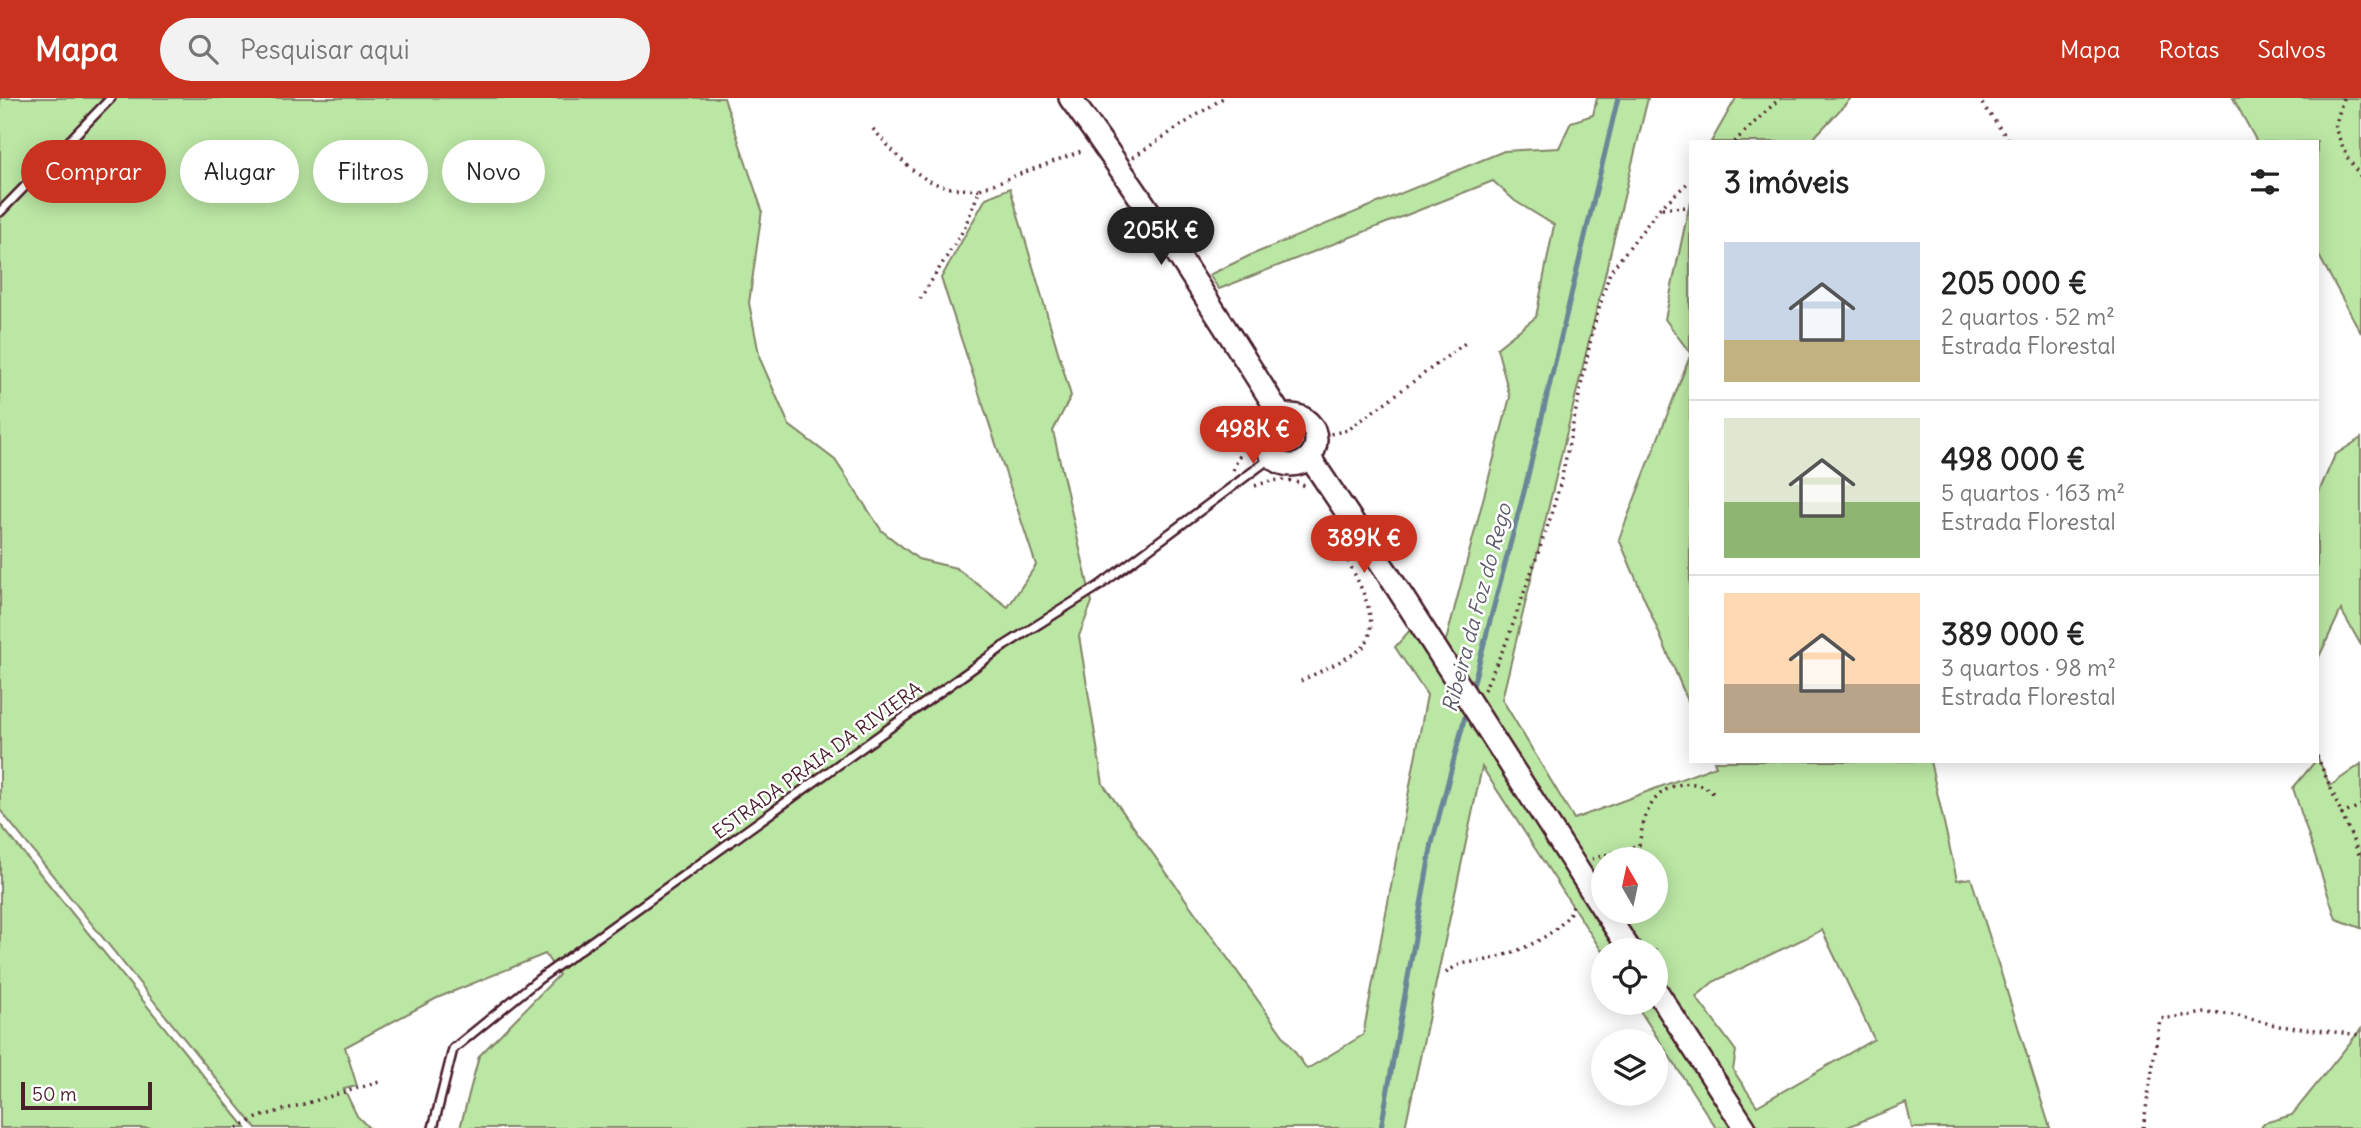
<!DOCTYPE html>
<html lang="pt">
<head>
<meta charset="utf-8">
<style>
  body { margin:0; font-family:Delius,sans-serif; background:#f2f2f2; color:#222; height:100vh; display:flex; flex-direction:column; font-size:26px; white-space:nowrap }
  * { box-sizing:border-box; margin:0 }
  p { font-size:23px; color:#767676 }
  .icon { flex:none; width:38px; height:38px; fill:none; stroke:currentColor; stroke-width:2; stroke-linecap:round; stroke-linejoin:round }
  .map { position:relative; flex:1; overflow:hidden }
  .panel { position:absolute; left:1689px; top:42px; width:630px; height:623px; display:flex; flex-direction:column; background:#fff; border-radius:0px; box-shadow:0 4px 18px #0003 }
  .panel>* { flex:none }
  .banner { position:absolute; left:21px; top:42px; width:665px; height:63px; display:flex; gap:14px }
  .needle { width:46px; rotate:351deg }
  .buttons { position:absolute; left:1591px; top:749px; display:grid; gap:14px }
  .buttons a { display:grid; place-items:center; width:77px; height:77px; border-radius:50%; background:#fff; box-shadow:0 4px 18px #0003; font-size:35px }
  .scale { position:absolute; left:21px; bottom:18px; width:131px; box-sizing:border-box; padding-left:7px; border:4px solid #4a1f2b; border-top:0; font-size:19px; line-height:24px; white-space:nowrap; color:#4a1f2b; -webkit-text-stroke:5px #fff; paint-order:stroke }
  .price { position:absolute; translate:-50% -60px; padding:0 16px; border-radius:24px; background:#c8321e; color:#fff; font-size:23px; line-height:46px; filter:drop-shadow(0 2px 4px #0008) }
  .price::after { content:''; position:absolute; left:50%; top:42px; width:21px; height:16px; margin-left:-10px; background:inherit; clip-path:polygon(0 0,100% 0,50% 100%) }
  .price.selected { background:#222; color:#fff }
  ul { padding:0; list-style:none }
  li { display:flex; align-items:center; gap:21px; height:175px; padding:0 35px }
  li+li { border-top:2px solid #e0e0e0 }
  li span { display:grid; place-items:center; flex:none; width:196px; height:140px; border-radius:0px; color:#555 }
  li>.icon { margin-inline-start:auto }
  span .icon { width:84px; height:84px; fill:#fffc; stroke-width:1 }
  li b { font-size:30px }
  h2 { display:flex; justify-content:space-between; align-items:center; height:84px; padding:0 35px; font-size:30px }
  .tag { padding:0 24px; border-radius:32px; background:#fff; box-shadow:0 4px 18px #0003; font-size:24px; line-height:63px }
  .tag.selected { background:#c8321e; color:#fff }
  header { display:flex; align-items:center; gap:42px; box-sizing:border-box; height:98px; padding:0 35px; background:#c8321e; color:#fff }
  header strong { font-size:33px }
  nav { display:flex; gap:38px; margin-inline-start:auto; font-size:24px }
  .search { width:490px; height:63px; background:#f2f2f2; display:flex; align-items:center; gap:18px; box-sizing:border-box; padding:0 24px; border-radius:38px; color:#767676; font-size:26px }
  .map>svg:first-child { display:block }
</style>
</head>
<body>
<header>
<strong>Mapa</strong>
<div class="search"><svg class="icon" aria-label="search" viewBox="0 0 24 24"><circle cx="10" cy="10" r="6"/><path d="M15 15l6 6"/></svg>Pesquisar aqui</div>
<nav><a>Mapa</a><a>Rotas</a><a>Salvos</a></nav>
</header>
<div class="map">
<svg width="2361" height="1030" viewBox="0 0 2361 1030">
  <rect width="100%" height="100%" fill="#fff"/>
  <filter id="ink" filterUnits="userSpaceOnUse"><feTurbulence type="fractalNoise" baseFrequency=".0143" numOctaves="2"/><feDisplacementMap in="SourceGraphic" scale="14" xChannelSelector="R" yChannelSelector="G"/><feConvolveMatrix kernelMatrix="1 2 1 2 8 2 1 2 1" color-interpolation-filters="sRGB"/></filter>
  <g filter="url(#ink)">
    <g fill="#bbe7a4" stroke="#828368" stroke-width="2" fill-rule="evenodd">
      <path d="M0,0H724L762,112L749,205L760,261L789,327L835,362L882,433L918,461L956,470L1008,509L1036,467L941,180L986,100L1010,90L1071,298L1053,333L1092,504L1079,538L1103,686L1307,971L1363,937L1427,597L1395,549L1417,524L1440,557L1447,539L1510,299L1497,250L1536,219L1554,127L1515,103L1493,83L1219,191L1209,177L1251,157L1504,53L1559,50L1571,24L1593,17L1597,0H1648L1502,601L1574,721L1716,668L1714,663H1930L1957,782L1971,780L2050,1030H1912L1906,1005L1845,1030H1716L1635,905H1656V852H1603V855L1482,669L1405,1030H460L479,958L559,877L545,856L437,900L345,949L357,988L344,991L357,1018L369,1030H256L0,712ZM1603,761H1656V814H1603ZM1822,832L1874,941L1757,1008L1733,972L1736,953L1696,899L1713,884Z"/>
      <polygon points="1736,0 1851,0 1810,44 1711,44"/>
      <polygon points="2233,0 2361,0 2361,235 2317,154 2317,44 2257,44"/>
      <polygon points="1690,104 1690,255 1665,221"/>
      <polygon points="1690,258 1690,608 1619,441"/>
      <polygon points="2361,340 2361,547 2341,512 2317,563 2317,398 2335,357"/>
      <polygon points="2318,660 2330,688 2361,666 2361,830 2336,821 2293,690"/>
      <polygon points="0,726 241,1024 246,1030 0,1030"/>
      <polygon points="2361,931 2361,1030 2261,1030 2264,1025 2292,1017"/>
    </g>
    <g fill="none" stroke-linecap="round" stroke-linejoin="round">
      <g stroke="#6b8798" stroke-width="5">
        <polyline points="1471,595 1525,390 1618,0"/>
        <polyline points="1381,1030 1432,745 1467,611"/>
      </g>
      <defs>
        <g id="service">
          <polyline points="0,114 111,0"/>
          <polyline points="433,1030 453,951 539,881 1004,548 1099,488 1272,359"/>
        </g>
        <g id="secondary">
          <path d="M1070,0C1145,103 1213,210 1281,318"/>
          <circle cx="1291" cy="342" r="25"/>
          <polyline points="1310,360 1388,476 1603,811"/>
          <polyline points="1605,814 1630,852"/>
          <polyline points="1656,892 1745,1030"/>
        </g>
      </defs>
      <use href="#service" stroke="#4a1f2b" stroke-width="12"/>
      <use href="#secondary" stroke="#4a1f2b" stroke-width="26"/>
      <g stroke="#4a1f2b" stroke-width="3.5" stroke-dasharray="2 5" stroke-linecap="butt">
        <polyline points="1978,0 2010,44"/>
        <polyline points="2343,0 2335,30 2347,59 2361,79"/>
        <path d="M873,31C907,68 925,95 980,91"/>
        <polyline points="1734,44 1780,0"/>
        <polyline points="1133,59 1223,0"/>
        <polyline points="1662,110 1690,109"/>
        <polyline points="920,201 964,131 980,91 1084,52"/>
        <polyline points="1317,339 1348,332 1468,243"/>
        <polyline points="1233,372 1251,331 1251,306"/>
        <path d="M1255,388C1273,381 1288,379 1305,388"/>
        <path d="M1301,583C1314,576 1354,558 1363,549C1390,519 1338,453 1328,423"/>
        <polyline points="1484,592 1507,543 1549,424 1561,383 1593,231 1610,174 1660,110 1690,83"/>
        <polyline points="2317,658 2361,761"/>
        <polyline points="2341,717 2361,707"/>
        <path d="M1592,761L1639,747C1642,730 1645,712 1657,699C1671,684 1698,680 1713,695"/>
        <path d="M1446,875C1463,862 1468,866 1487,862C1515,856 1570,834 1574,803"/>
        <polyline points="237,1030 259,1019 379,984"/>
        <polyline points="2143,1030 2160,921 2206,915 2234,917 2279,928 2361,937"/>
      </g>
      <use href="#service" stroke="#fff" stroke-width="7"/>
      <use href="#secondary" stroke="#fff" stroke-width="21"/>
    </g>
  </g>
  <g text-anchor="middle" stroke-width="5" stroke-linejoin="round" paint-order="stroke">
    <g font-size="19" fill="#4a1f2b" stroke="#fff">
      <text transform="translate(817 662) rotate(-36)" y="7">ESTRADA PRAIA DA RIVIERA</text>
    </g>
    <g font-size="21" font-style="italic" fill="#5d5c6a" stroke="#fff">
      <text transform="translate(1477 510) rotate(-75)" y="7">Ribeira da Foz do Rego</text>
    </g>
  </g>
</svg>
<div class="buttons">
<a><svg class="needle" viewBox="-14 -14 28 28"><path d="M0-13l5 13h-10z" fill="#e53935"/><path d="M0 13l5-13h-10z" fill="#767676"/></svg></a>
<a><svg class="icon" aria-label="locate" viewBox="0 0 24 24"><circle cx="12" cy="12" r="6"/><path d="M12 2v4M12 18v4M2 12h4M18 12h4"/></svg></a>
<a><svg class="icon" aria-label="layers" viewBox="0 0 24 24"><path d="M12 4l9 5-9 5-9-5zM3 14l9 5 9-5"/></svg></a>
</div>
<div class="scale">50 m</div>
<b class="price selected" style="left:1161px;top:169px">205K €</b>
<b class="price" style="left:1253px;top:368px">498K €</b>
<b class="price" style="left:1364px;top:477px">389K €</b>
<div class="banner">
<a class="tag selected">Comprar</a>
<a class="tag">Alugar</a>
<a class="tag">Filtros</a>
<a class="tag">Novo</a>
</div>
<section class="panel">
<h2>3 imóveis<svg class="icon" aria-label="filters" viewBox="0 0 24 24"><path d="M4 7h16M4 17h16"/><circle cx="9" cy="7" r="2"/><circle cx="15" cy="17" r="2"/></svg></h2>
<ul>
<li><span style="background:linear-gradient(#c9d6e8 70%,#c2b280 0)"><svg class="icon" aria-label="home" viewBox="0 0 24 24"><path d="M3 11l9-7 9 7M6 9v11h12V9"/></svg></span><div><b>205 000 €</b><p>2 quartos · 52 m²</p><p>Estrada Florestal</p></div></li>
<li><span style="background:linear-gradient(#dfe7d0 60%,#8fb573 0)"><svg class="icon" aria-label="home" viewBox="0 0 24 24"><path d="M3 11l9-7 9 7M6 9v11h12V9"/></svg></span><div><b>498 000 €</b><p>5 quartos · 163 m²</p><p>Estrada Florestal</p></div></li>
<li><span style="background:linear-gradient(#ffd9b3 65%,#b9a48a 0)"><svg class="icon" aria-label="home" viewBox="0 0 24 24"><path d="M3 11l9-7 9 7M6 9v11h12V9"/></svg></span><div><b>389 000 €</b><p>3 quartos · 98 m²</p><p>Estrada Florestal</p></div></li>
</ul>
</section>
</div>
</body>
</html>
